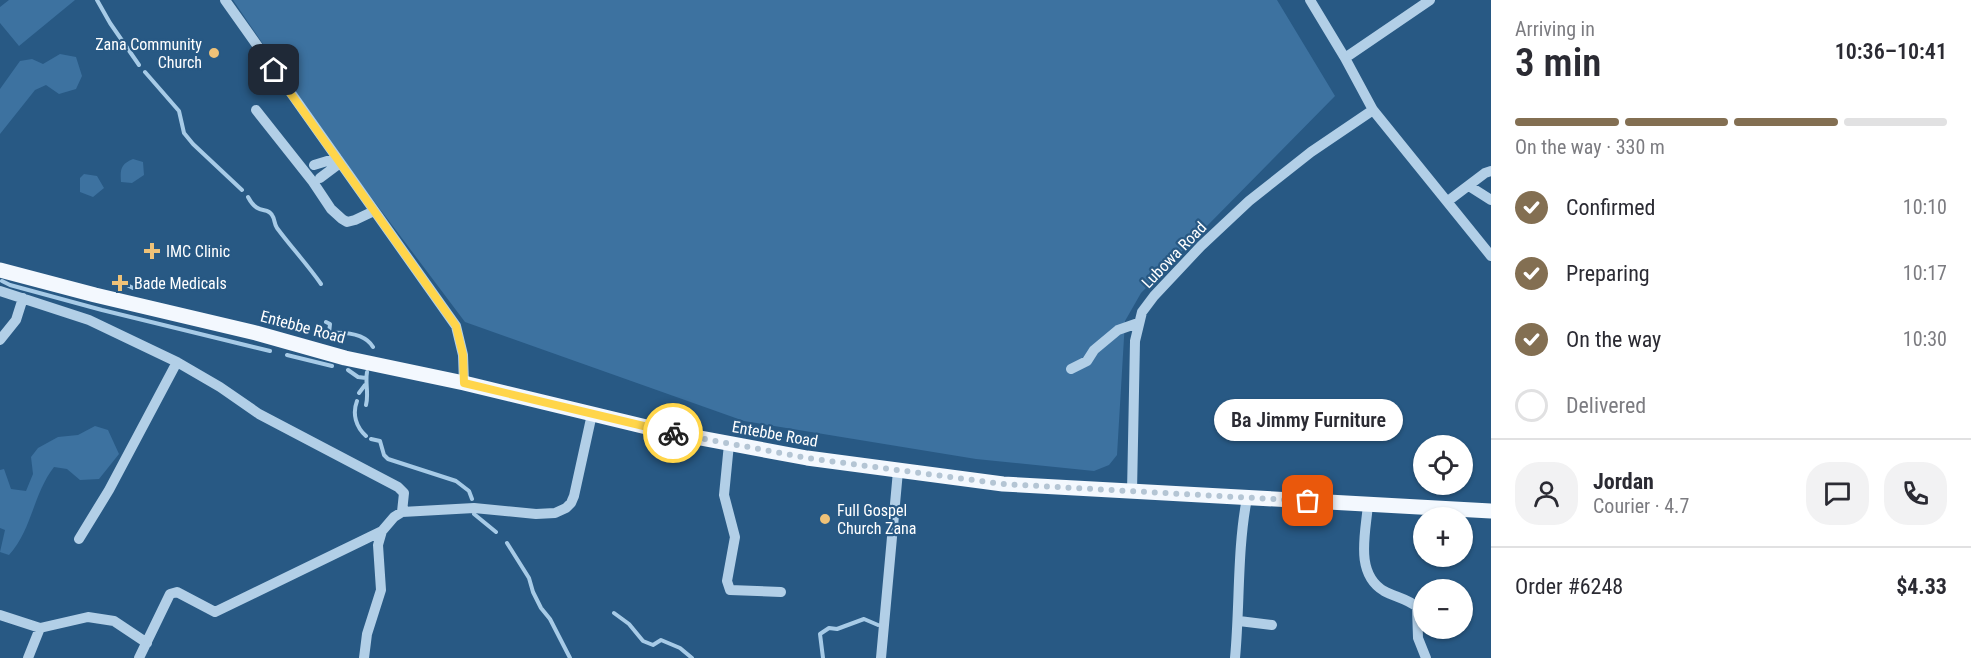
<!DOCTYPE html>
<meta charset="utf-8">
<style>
:root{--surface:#fff;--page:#f2f2f3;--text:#2b2b33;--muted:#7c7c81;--line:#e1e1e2;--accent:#836f52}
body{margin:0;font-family:"Roboto Condensed",sans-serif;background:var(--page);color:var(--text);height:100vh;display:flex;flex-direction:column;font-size:22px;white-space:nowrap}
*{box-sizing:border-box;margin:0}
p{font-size:20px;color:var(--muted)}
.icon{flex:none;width:33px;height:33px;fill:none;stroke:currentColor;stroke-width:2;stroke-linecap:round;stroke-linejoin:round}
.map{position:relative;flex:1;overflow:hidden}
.sheet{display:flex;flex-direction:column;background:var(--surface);width:480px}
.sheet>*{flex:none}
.buttons{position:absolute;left:1413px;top:435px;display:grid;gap:12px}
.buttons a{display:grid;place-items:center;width:60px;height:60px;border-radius:50%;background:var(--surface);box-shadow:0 2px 4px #0004;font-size:30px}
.pin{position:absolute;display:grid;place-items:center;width:51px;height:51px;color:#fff;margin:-26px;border-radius:12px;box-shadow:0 3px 9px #0006}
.courier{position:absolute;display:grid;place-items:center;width:60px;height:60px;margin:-30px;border:4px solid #ffd54a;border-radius:50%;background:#fff;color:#222;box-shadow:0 2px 8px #0007}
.bubble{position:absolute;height:42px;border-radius:21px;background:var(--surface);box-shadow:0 2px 4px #0004;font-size:20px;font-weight:600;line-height:42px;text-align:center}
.headline em{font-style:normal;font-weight:600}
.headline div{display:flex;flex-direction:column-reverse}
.headline{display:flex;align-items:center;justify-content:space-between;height:102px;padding:0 24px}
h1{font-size:39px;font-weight:600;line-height:45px}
.bar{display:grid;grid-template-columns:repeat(4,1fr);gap:9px 6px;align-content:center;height:72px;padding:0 24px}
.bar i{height:8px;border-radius:4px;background:var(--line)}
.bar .selected{background:var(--accent)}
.bar p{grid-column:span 4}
.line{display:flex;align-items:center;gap:15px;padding:0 24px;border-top:2px solid var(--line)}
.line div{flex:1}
.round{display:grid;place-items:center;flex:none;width:63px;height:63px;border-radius:24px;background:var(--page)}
ol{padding:0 24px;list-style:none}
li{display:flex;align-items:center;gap:18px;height:66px}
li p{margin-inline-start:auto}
li .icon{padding:6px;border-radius:50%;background:var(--accent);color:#fff;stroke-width:4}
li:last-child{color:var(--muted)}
li i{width:33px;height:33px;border:3px solid var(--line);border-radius:50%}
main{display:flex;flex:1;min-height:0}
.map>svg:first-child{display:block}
</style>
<main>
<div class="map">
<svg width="1491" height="658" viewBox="0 0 1491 658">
<rect width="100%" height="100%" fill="#285984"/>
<path fill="#3d72a0" d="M9,0H75L19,46L0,23V7Z
M233,0H1277L1335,96L1141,293L1125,321L1117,455L1109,465L1094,471L976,459L744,421L465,322L331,144Z
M60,54L76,57L82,76L76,89L59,94L46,85L35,90L0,134V89L20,61L32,59L43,64Z
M133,159L143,162L144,175L132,183L121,182C120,169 121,164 133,159Z
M84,174L97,176L104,188L93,197L80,192V178Z
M95,426L108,430L119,454L99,479L80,480L67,469L54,467C33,494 32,530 9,555L0,552L5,530L0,528V470L4,469L11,489L26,491L33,474L31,457L38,448L58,437L78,435Z"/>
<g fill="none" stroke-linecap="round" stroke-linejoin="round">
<path stroke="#a7cbe7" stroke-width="4" d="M97,0L110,23L139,65
M145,72L179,111L184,133L193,144L242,190
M248,197C258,216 267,206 272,215C275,219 274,224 277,228C291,247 307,264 321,284
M2,281L10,285L102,310L270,351
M127,285L133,288
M326,322L330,324L329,333C344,332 365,333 373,347
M287,355L332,366
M348,370L358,377L366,378
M359,393L365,385
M357,401C352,414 356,427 366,436
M366,405C369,394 365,384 367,372
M371,439L380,441L384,455L388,459L456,481L469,491L472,499
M474,514L496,532
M507,543L529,578L533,592L541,608L550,619L570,658
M614,613L629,624L643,641L653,645L661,640L680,648L692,658
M823,658L820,634L829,628L837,629L864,619L878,625"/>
<path stroke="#b2cfe7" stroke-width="10" d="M225,0L456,326L463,355L464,383
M1310,0L1345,58L1373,110L1491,256
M1345,58L1430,0
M256,110L313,182L331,209L342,219L347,222L355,220L374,211
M314,165L337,158
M320,178L340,163
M1469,186L1491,200
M1448,201L1485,173L1491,171
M0,291L89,320L177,362L220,387L259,414L398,487L404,493L402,512
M0,340L16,320L23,298
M1071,369L1087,361L1094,350L1118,330L1138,323
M729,444L724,495L735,537L727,581L730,590L781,592
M1132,492L1135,341L1142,312L1154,296L1201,246L1249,201L1311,152L1373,110
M1368,504C1366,532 1354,573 1384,591C1395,597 1408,599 1417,607L1418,638L1426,658
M79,539L109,490L177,362
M0,615L40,628L88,617L114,621L147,643
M1239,621L1272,625
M28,658L40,628
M139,658L170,594L177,592L215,612L382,531
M364,658L367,634L381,590L378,545L382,531L394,517L402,512L474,508L536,514L555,513L566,508L571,503L574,496L592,414
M881,658L898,471
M1235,658C1240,605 1237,550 1247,498"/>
<path stroke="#f3f8fe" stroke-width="15" d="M0,270L95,295L256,333L345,358L464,383L663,431L807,458L1003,484L1491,511"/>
</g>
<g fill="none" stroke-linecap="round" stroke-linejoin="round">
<path stroke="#b4c5d4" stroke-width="6" stroke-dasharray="0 10.8" d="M673,433L807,458L1003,484L1308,501"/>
<path stroke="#ffd54a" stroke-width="8" d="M274,70L456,326L463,355L464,383L673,433"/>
</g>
<g fill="#efc278" stroke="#285984" stroke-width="2">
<circle cx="214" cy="53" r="6"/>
<path d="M149 242h6v6h6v6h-6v6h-6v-6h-6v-6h6z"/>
<path d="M117 274h6v6h6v6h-6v6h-6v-6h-6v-6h6z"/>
<circle cx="825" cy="519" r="6"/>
</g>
<g text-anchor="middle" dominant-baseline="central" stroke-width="4.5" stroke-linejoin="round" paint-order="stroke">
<g font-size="16" fill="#fff" stroke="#285984" text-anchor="start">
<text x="202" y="44" text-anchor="end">Zana Community<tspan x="202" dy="18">Church</tspan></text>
<text x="166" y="251">IMC Clinic</text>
<text x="134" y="283">Bade Medicals</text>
<text x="837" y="510">Full Gospel<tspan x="837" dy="18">Church Zana</tspan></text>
</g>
<g font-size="16" fill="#fff" stroke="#285984">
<text transform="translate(1174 255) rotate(-46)">Lubowa Road</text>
<text transform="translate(303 327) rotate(15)">Entebbe Road</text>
<text transform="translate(775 434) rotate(10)">Entebbe Road</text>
</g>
</g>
</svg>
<div class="buttons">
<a><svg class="icon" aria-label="locate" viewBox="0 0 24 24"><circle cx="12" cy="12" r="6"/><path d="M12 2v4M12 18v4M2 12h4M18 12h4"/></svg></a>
<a>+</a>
<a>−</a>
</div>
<div class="pin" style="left:1308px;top:501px;background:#ea580c"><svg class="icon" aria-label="bag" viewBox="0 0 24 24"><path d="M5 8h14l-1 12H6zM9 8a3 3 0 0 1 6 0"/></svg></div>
<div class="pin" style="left:274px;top:70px;background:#1f2937"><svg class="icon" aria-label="home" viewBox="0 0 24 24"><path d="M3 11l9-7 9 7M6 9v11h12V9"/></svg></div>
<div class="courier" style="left:673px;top:433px"><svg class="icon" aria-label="bike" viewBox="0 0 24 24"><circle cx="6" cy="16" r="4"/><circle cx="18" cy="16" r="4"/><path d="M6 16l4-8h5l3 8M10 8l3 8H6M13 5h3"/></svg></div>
<div class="bubble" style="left:1214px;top:399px;width:189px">Ba Jimmy Furniture</div>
</div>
<section class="sheet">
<div class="headline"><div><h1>3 min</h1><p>Arriving in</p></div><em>10:36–10:41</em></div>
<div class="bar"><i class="selected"></i><i class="selected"></i><i class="selected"></i><i></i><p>On the way · 330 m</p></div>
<ol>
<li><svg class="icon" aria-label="check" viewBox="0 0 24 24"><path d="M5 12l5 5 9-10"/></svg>Confirmed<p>10:10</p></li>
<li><svg class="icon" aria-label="check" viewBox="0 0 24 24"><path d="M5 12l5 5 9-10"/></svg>Preparing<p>10:17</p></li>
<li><svg class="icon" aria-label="check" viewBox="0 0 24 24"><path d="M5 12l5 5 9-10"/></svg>On the way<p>10:30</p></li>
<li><i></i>Delivered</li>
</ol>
<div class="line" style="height:108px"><a class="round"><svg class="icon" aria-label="person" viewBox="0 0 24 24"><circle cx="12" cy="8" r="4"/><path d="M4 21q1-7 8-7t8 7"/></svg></a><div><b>Jordan</b><p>Courier · 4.7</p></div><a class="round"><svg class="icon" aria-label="chat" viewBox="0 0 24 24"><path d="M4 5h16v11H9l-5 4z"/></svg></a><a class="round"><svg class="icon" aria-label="phone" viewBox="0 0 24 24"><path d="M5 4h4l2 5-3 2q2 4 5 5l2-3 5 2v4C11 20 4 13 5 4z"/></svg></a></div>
<div class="line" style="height:78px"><div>Order #6248</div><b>$4.33</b></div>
</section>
</main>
